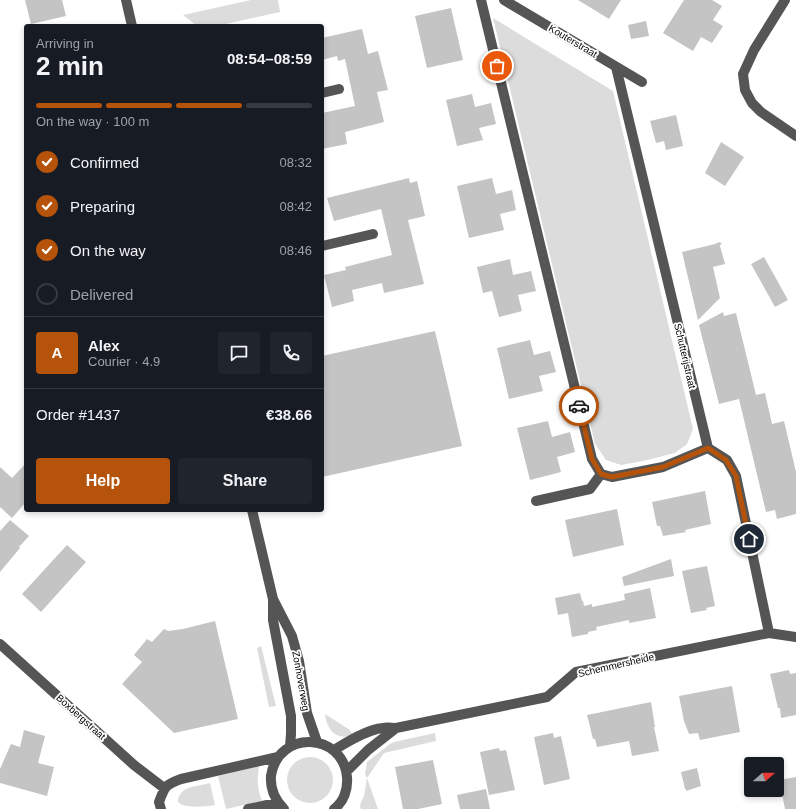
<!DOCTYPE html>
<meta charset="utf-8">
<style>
:root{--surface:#171b24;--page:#20242c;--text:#f1f3f6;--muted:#9ea1a6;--line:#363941;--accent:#b45309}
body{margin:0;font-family:Arial,sans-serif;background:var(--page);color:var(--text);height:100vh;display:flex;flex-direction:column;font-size:15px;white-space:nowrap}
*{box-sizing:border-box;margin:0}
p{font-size:13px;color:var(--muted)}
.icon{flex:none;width:22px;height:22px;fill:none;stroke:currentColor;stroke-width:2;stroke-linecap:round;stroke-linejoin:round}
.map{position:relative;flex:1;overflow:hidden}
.panel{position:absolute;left:24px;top:24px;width:300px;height:488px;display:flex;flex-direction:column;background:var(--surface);border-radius:4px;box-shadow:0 2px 6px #0003}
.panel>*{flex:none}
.needle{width:26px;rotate:70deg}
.controls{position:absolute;left:744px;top:757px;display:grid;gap:8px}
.controls a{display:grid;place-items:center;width:40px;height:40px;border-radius:4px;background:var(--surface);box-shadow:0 2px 6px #0003;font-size:20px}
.pin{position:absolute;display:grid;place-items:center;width:34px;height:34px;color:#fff;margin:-17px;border:2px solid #fff;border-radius:50%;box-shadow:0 1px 4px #0007}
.courier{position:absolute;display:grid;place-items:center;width:40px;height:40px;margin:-20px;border:3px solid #b45309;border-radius:50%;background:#fff;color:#222;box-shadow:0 1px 5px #0007}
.overview em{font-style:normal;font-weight:800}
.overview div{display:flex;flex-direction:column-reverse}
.overview{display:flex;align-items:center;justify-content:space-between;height:68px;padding:0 12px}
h1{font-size:26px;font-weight:800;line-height:30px}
.bar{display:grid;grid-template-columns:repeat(4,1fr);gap:6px 4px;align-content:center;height:48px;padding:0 12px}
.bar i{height:5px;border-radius:3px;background:var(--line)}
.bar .selected{background:var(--accent)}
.bar p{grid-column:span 4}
.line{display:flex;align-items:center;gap:10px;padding:0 12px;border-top:1px solid var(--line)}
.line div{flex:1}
.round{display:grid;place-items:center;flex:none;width:42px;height:42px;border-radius:4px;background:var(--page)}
ol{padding:0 12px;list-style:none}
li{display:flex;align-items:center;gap:12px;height:44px}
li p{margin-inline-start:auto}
li .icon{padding:4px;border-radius:50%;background:var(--accent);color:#fff;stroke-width:4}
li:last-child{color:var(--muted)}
li i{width:22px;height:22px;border:2px solid var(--line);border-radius:50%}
.primary-button{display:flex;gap:8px;margin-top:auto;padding:8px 12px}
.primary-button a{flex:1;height:46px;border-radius:4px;background:var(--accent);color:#fff;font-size:16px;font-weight:800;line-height:46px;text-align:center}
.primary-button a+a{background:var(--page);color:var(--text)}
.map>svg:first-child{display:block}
</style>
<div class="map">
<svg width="796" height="809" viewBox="0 0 796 809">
<rect width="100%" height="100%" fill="#fff"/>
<path fill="#dcdcdc" d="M251,0H278L280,12L217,26H197L183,15Z
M493,18L613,91L693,429L687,444L675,453L643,461L621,465L606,460L595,444Z
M261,646L276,706L269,707L257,648Z
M325,714L350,730L353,735C336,741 327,730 325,714Z
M435,733L436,741L384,753L367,778L378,809H361L360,807L361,802L364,796L367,778L365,774L367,762L390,744L394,742Z
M287 780a23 23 0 1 1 46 0a23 23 0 1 1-46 0Z
M259,766C257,780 257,788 262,801L226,809L218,776Z
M210,783L215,805C207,807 175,809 178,799C179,795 182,791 186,789C193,786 203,785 210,783Z"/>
<path fill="#c4c4c4" d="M25,0H62L66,16L31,24Z
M578,0H621L609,19Z
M684,0H712L722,6L713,20L723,26L712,43L701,37L693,51L663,33Z
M451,8L463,60L427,68L415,16Z
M646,21L649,36L631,39L628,25Z
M362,29L368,54L378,51L388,90L377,92L384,122L345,132L347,144L322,149V113L355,106L345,59L338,61L337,56L322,60V38Z
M472,94L475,107L491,103L496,124L479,128L483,140L457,146L446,100Z
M676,115L683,146L666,150L664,141L656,143L650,121Z
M721,142L744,157L725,186L705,173Z
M409,178L410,183L417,181L425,216L408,220L424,284L384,293L382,283L352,290L354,301L332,307L324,275L346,270L345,267L392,255L381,209L334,221L327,198Z
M492,178L496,194L512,190L516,210L500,214L504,230L469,238L457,186Z
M719,242L720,243L722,242L720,246L725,264L713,267L720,298L698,320L682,252L715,244Z
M764,257L788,300L775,307L751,264Z
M510,259L513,275L531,271L536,291L518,295L522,311L499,317L492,291L483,293L477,267Z
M723,312L724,316L736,313L756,395L765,393L772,424L784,421L796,472V514L777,519L775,510L766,512L739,399L719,404L699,325Z
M435,331L462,446L322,477V356Z
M530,340L534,355L550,351L556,372L539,376L543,391L509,399L497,348Z
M548,421L552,437L570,432L575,452L557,457L561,472L530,480L517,428Z
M26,463V502L12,518L0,507V467L12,478Z
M705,491L711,524L685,530L686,532L663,536L660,526H657L652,502Z
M617,509L624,545L573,557L565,520Z
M10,520L29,536L19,547L20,548L0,572V531Z
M67,545L86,562L41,612L22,594Z
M671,559L674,576L624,586L622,577Z
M707,566L715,606L706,608L707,610L691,613L682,571Z
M650,588L656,618L629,623V620L596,627L597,630L588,632V634L572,637L568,613L558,615L555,598L580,593L582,601H583L584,606L592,604V607L625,600L624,594Z
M215,621L238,719L174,733L122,684L142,662L134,655L147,639L152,642L164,629L168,631L183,629Z
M789,670L790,674L796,673V715L781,718L780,708H778L770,674Z
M732,686L740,732L700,740L698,733L689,734L684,721L679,696Z
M651,702L655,727H654L659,751L632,756L629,741L597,747L595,739H593L587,715Z
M24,730L45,736L38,763L54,767L47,796L0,783V769L11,744L20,747Z
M553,733L554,738L561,736L570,779L544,785L534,737Z
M499,748L500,751L506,750L515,790L489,795L480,752Z
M433,760L442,804L418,809H403L395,767Z
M697,768L701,786L686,791V789H685L681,772Z
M796,777V809H785L779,780Z
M486,789L490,809H460L457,795Z"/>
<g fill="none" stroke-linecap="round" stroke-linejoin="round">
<path stroke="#555" stroke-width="10" d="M126,0L132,26
M481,0L592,459L601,474L612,477L663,467L708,448
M504,0L642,82
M785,0L754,50L743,74L745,90L752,103L761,112L796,136
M616,67L708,448L727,460L736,476L769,633
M322,93L339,89
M322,246L373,234
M536,501L590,489L601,474
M252,510L273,599L292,636L299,661L307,713L317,742
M273,601V620L291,716V734L290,746
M0,644L134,765L164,788
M334,750C347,742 368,729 383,728C387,727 392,728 396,728L547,697L576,672L769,633L796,637
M347,771L368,750L396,728
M161,809L159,802C165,786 165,785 181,779L278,757
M248,809L267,805H280
M284,809C275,800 270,789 271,776C278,729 343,732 347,777C348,789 344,802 334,809"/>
</g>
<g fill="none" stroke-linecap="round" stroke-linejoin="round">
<path stroke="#595959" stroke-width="4" stroke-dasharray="0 7.2" d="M497,66L579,406"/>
<path stroke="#b45309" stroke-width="5" d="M579,406L592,459L601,474L612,477L663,467L708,448L726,460L736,476L749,539"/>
</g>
<g text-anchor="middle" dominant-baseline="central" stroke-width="3.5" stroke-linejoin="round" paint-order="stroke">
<g font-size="10" fill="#000" stroke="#fff">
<text transform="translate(573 41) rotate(31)">Kouterstraat</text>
<text transform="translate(685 356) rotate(77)">Schutterijstraat</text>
<text transform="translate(616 665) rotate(-13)">Schemmersheide</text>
<text transform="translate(301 681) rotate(80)">Zonhoverweg</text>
<text transform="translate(81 717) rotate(42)">Boxbergstraat</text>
</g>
</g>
</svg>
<div class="controls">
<a><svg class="needle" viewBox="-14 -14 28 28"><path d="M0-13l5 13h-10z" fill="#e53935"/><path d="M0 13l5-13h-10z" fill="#9ea1a6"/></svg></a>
</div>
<div class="pin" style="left:497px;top:66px;background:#ea580c"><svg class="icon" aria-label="bag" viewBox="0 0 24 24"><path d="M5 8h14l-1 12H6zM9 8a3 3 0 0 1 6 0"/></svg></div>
<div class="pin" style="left:749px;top:539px;background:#1f2937"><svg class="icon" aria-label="home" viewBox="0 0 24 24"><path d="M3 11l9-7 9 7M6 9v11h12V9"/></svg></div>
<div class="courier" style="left:579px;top:406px"><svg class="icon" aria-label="car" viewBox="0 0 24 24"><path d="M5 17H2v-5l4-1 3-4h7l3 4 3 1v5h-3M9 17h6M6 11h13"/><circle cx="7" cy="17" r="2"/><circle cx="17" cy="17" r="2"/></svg></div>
<section class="panel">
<div class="overview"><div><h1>2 min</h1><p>Arriving in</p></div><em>08:54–08:59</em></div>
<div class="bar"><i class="selected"></i><i class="selected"></i><i class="selected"></i><i></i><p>On the way · 100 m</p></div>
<ol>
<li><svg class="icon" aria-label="check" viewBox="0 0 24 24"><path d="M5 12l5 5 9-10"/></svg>Confirmed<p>08:32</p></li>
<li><svg class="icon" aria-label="check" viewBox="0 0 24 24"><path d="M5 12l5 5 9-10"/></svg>Preparing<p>08:42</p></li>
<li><svg class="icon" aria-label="check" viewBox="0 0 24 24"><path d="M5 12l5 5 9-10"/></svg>On the way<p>08:46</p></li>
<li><i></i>Delivered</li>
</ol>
<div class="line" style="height:72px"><b class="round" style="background:var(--accent);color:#fff">A</b><div><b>Alex</b><p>Courier · 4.9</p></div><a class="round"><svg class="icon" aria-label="chat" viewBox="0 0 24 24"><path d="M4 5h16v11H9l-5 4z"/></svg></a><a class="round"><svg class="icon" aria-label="phone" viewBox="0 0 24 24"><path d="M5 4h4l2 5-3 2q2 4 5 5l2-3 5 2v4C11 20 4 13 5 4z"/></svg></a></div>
<div class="line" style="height:52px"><div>Order #1437</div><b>€38.66</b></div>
<div class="primary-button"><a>Help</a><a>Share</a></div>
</section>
</div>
